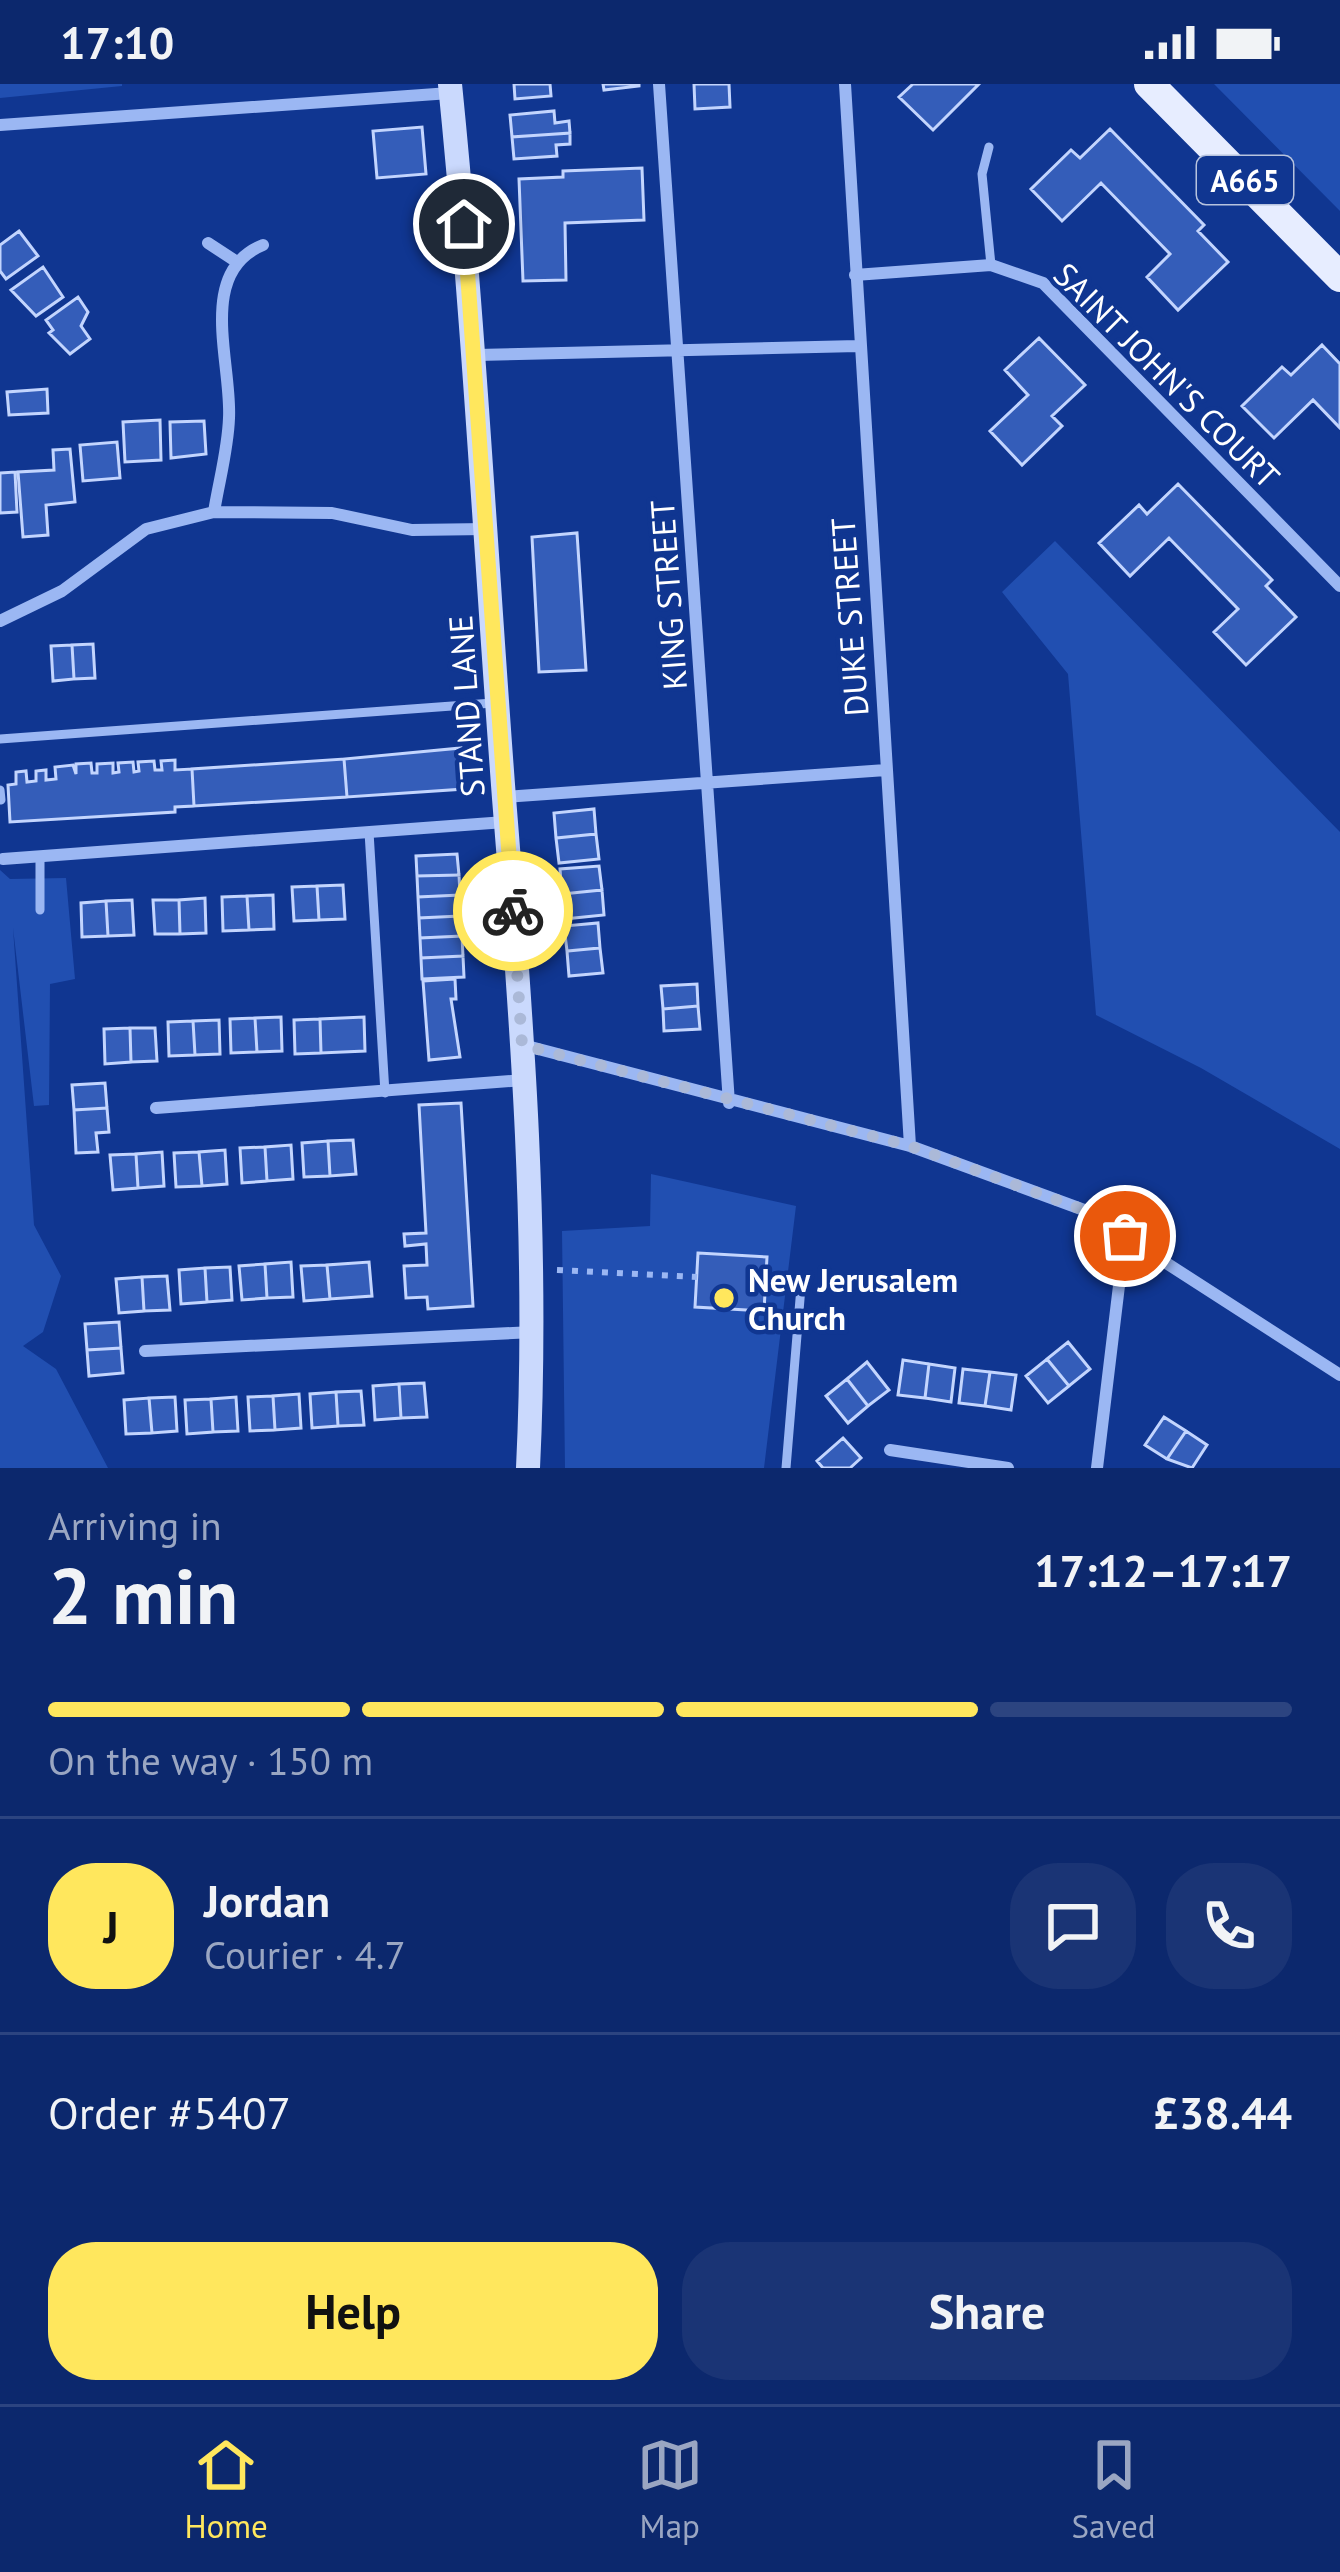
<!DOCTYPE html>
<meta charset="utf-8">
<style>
:root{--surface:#0c286d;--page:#1a3475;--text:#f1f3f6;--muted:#9aa6c2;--line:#2c4480;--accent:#ffe75d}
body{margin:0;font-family:"PT Sans",sans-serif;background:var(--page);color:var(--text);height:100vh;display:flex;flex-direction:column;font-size:45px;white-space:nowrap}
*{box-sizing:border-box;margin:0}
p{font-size:39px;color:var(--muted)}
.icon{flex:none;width:66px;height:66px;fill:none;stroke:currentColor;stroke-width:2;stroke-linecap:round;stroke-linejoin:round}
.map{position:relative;height:1384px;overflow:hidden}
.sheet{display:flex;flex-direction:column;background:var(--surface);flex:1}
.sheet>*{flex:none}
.pin{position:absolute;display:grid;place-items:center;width:102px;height:102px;color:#fff;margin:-51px;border:6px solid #fff;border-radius:50%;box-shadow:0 3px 12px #0007}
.courier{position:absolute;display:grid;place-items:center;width:120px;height:120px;margin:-60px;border:9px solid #ffe75d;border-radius:50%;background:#fff;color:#222;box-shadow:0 3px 15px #0007}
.headline em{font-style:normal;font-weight:700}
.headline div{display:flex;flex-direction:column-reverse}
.headline{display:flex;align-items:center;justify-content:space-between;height:204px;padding:0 48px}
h1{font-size:78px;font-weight:700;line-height:90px}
.bar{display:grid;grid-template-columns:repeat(4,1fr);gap:18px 12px;align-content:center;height:144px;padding:0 48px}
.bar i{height:15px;border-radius:9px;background:var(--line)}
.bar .active{background:var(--accent)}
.bar p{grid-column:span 4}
.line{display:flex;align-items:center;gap:30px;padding:0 48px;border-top:3px solid var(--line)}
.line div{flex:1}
.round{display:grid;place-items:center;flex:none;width:126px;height:126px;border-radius:48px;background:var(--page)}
.cta{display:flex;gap:24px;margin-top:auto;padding:24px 48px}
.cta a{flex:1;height:138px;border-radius:48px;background:var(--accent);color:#111;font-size:48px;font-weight:700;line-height:138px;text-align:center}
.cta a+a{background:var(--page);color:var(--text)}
.status{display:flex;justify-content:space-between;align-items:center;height:84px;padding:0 60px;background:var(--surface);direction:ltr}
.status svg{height:33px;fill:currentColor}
.menu{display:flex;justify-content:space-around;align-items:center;height:168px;border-top:3px solid var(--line);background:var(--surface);font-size:33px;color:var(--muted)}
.menu a{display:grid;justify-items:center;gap:6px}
.menu .active{color:var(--accent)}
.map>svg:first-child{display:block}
</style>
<div class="status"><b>17:10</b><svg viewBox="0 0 49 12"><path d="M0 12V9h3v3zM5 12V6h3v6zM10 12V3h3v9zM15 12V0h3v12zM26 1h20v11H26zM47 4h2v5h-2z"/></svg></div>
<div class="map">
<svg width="1340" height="1384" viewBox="0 0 1340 1384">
<rect width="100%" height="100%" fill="#103691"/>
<path fill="#214fb1" d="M0,0H122V2L0,14Z
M1214,0H1340V127Z
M1055,457L1340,748V1065L1201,984L1096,931L1068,590L1002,508Z
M0,786L10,795L66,794L75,895L50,900L49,1021L34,1022L13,844L34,1141L61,1192L43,1248L23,1262L56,1285L108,1384H0Z
M651,1090L796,1122L764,1384H565L562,1147L650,1142Z"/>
<path fill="#345db9" stroke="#c3d5fe" stroke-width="3" d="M514,0H550L551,12L515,15Z
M603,0H639V2L604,6Z
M694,0H729L730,23L695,25Z
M913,0H979L933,46L899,13Z
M554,27L555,39L569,37L570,49L512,53L510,31Z
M422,43L426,90L377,94L373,47Z
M1110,45L1204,141L1198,147L1228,178L1178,226L1147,193L1170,170L1101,99L1062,137L1031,105L1071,66L1080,74Z
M570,49V60L556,61L557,72L514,75L512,53Z
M642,84L644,136L565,139L566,196L523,197L519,95L563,93V87Z
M19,147L38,172L6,195L0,187V161Z
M43,183L63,213L36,232L11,206Z
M78,213L88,228L81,242L90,255L70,270L49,249L53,246L46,236Z
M1039,254L1085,301L1052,332L1062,342L1022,381L990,347L1028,311L1005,286Z
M1322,261L1340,280V344L1313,316L1274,354L1242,322L1282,283L1291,291Z
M47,305L48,329L9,331L7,308Z
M160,336L161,376L125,378L123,338Z
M204,337L206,370L171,374L170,338Z
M117,358L120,394L83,397L80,361Z
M70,365L75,418L46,421L48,451L23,453L18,388L54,386L53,366Z
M15,388L17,428L0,429V389Z
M1178,400L1272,496L1266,502L1296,533L1246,581L1214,548L1238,525L1169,454L1130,492L1099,459L1139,421L1147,430Z
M577,449L586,586L539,588L532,453Z
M93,560L95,594L74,595L72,561Z
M72,561L74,595L53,597L51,562Z
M461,664L464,705L347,713L344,675Z
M344,675L347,713L194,722L192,685Z
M175,676V686L192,685L194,722L175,723V728L10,738L8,701L16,700V688L26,687L27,698L36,697V687L46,686V696L56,695L55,683L73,681L76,690V680L91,679L92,689H97V680L113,679V689L119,688L118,679L133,678L134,688L139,687L138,678L154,677L155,686H162L161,677Z
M594,725L596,750L556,754L554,729Z
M596,750L599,775L559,779L556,754Z
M457,770L459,791L417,792L416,772Z
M599,782L602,806L562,810L560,785Z
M459,791L460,811L418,813L417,792Z
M343,801L345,835L319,836L317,802Z
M317,802L319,836L294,837L292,803Z
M602,806L604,831L564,835L562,810Z
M273,811L274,845L249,846L247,812Z
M460,811V832L419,834L418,813Z
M247,812L249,846L223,847L222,813Z
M205,814L206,849L180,850L179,816Z
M132,816L134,851L108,852L106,817Z
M153,816H179L180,850H155Z
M106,817L108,852L82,853L81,819Z
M460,832L462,852L420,854L419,834Z
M598,839L600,864L567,867L564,842Z
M462,852L463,872L421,874L420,854Z
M600,864L603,889L569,892L567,867Z
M463,872L464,893L422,895L421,874Z
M455,895L456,915H451L460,973L429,976L423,897Z
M697,900L698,922L663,925L661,902Z
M698,922L700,945L664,947L663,925Z
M281,933L282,967L257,968L255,934Z
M364,933L365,967L321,969L320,935Z
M255,934L257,968L231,969L230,935Z
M320,935L321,969L295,970L294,936Z
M219,936L220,970L195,971L193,937Z
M193,937L195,971L169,972L168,938Z
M130,944H155L157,977L131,978Z
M130,944L131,978L105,980L104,945Z
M105,999L107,1024L74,1026L72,1001Z
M461,1019L473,1222L428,1225L427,1213L406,1214L404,1182L427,1181L426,1160L405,1162L404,1150L426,1149L419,1021Z
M107,1024L109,1048L96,1049L98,1068L76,1069L74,1026Z
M353,1056L356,1090L330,1092L328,1057Z
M328,1057L330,1092L304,1093L302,1059Z
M291,1061L293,1095L267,1097L265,1063Z
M265,1063L267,1097L242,1099L240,1064Z
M225,1066L227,1100L202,1102L199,1068Z
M162,1068L164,1102L138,1104L136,1070Z
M199,1068L202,1102L176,1103L174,1069Z
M136,1070L138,1104L113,1106L110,1071Z
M698,1169L767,1173L764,1227L695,1223Z
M291,1178L293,1213L267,1214L265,1180Z
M369,1178L372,1212L330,1215L327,1181Z
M265,1180L267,1214L242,1216L239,1182Z
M327,1181L330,1215L304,1217L301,1182Z
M230,1183L232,1216L207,1218L205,1184Z
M205,1184L207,1218L181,1220L179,1186Z
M167,1192L170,1226L144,1227L142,1193Z
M142,1193L144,1227L119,1229L116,1195Z
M119,1238L121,1264L87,1266L85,1240Z
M1068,1258L1090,1285L1069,1302L1047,1275Z
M121,1264L123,1289L89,1292L87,1266Z
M1047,1275L1069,1302L1048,1319L1026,1292Z
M903,1276L929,1280L925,1314L898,1311Z
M867,1278L889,1306L868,1322L847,1295Z
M929,1280L955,1284L951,1318L925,1314Z
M963,1285L990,1288L985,1322L959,1319Z
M990,1288L1016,1291L1011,1326L985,1322Z
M847,1295L868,1322L848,1339L826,1312Z
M424,1299L427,1333L401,1334L399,1300Z
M399,1300L401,1334L375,1336L373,1302Z
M361,1307L364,1341L338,1342L336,1308Z
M336,1308L338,1342L312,1344L310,1310Z
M299,1310L301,1344L275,1346L273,1312Z
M273,1312L275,1346L250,1347L248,1313Z
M175,1313L177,1347L152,1349L149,1314Z
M236,1313L238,1347L213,1348L211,1315Z
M149,1314L152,1349L126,1350L124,1316Z
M211,1315L213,1348L187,1350L185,1316Z
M1164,1333L1186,1347L1167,1375L1145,1361Z
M1186,1347L1207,1361L1192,1384L1167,1375Z
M843,1354L861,1374L850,1384H823L817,1377Z"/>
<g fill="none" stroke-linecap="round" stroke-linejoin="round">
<path stroke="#9bb7f3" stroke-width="6" stroke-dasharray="6 9" stroke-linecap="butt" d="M557,1186L697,1193"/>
<path stroke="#9bb7f3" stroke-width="9" d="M989,63L982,90L991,181
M0,655L493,619
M0,706L1,716
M369,748L385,1009
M40,772V826
M786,1384L801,1203"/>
<path stroke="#9bb7f3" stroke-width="12" d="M659,0L729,1019
M845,0L910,1062
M0,41L450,9
M208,159L237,178
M855,191L991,181L1043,199L1340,502
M477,271L858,262
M214,428C219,397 228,365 229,334C232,279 196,188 263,161
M0,537L62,507L146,445L214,428L332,429L412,446L486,445
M504,713L886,686
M3,775L505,738
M523,961L910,1062L1084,1126L1340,1291
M156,1024L523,996
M145,1267L533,1248
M890,1366L1008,1384
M1097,1384L1125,1152"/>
<path stroke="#cad9fd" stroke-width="24" d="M450,0C474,238 486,476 504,714C522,937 539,1161 528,1384"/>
<path stroke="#e7edff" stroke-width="30" d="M1149,0L1340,193"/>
</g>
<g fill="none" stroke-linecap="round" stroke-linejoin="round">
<path stroke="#abb9d8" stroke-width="12" stroke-dasharray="0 21.6" d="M513,827L522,961L910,1062L1084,1126L1125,1152"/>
<path stroke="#ffe75d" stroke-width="15" d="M464,140L513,827"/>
</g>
<circle fill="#ffe75d" stroke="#103691" stroke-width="4.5" cx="724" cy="1214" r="12"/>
<g text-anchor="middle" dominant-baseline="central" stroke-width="9" stroke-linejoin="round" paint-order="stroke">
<rect fill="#103691" stroke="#b7c3de" stroke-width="3" x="1197" y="72" width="96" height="48" rx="9"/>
<g font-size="30" font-weight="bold" fill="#fff">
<text x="1245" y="96">A665</text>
</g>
<g font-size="33" fill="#fff" stroke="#103691">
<text transform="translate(1167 291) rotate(45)">SAINT JOHN'S COURT</text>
<text transform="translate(668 511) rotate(-94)">KING STREET</text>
<text transform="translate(849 533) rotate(-94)">DUKE STREET</text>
<text transform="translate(466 622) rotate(-94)">STAND LANE</text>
</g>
<g font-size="33" font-weight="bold" fill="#fff" stroke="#103691" text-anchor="start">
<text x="748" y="1195">New Jerusalem<tspan x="748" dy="38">Church</tspan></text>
</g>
</g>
</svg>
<div class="pin" style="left:1125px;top:1152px;background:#ea580c"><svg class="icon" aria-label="bag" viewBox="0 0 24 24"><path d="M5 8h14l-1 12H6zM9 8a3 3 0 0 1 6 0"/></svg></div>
<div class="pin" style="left:464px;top:140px;background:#1f2937"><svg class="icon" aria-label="home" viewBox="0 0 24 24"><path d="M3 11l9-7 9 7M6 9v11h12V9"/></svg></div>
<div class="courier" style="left:513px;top:827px"><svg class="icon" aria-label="bike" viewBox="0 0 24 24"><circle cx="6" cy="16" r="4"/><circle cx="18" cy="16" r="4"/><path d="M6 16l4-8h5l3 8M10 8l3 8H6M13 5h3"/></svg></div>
</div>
<section class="sheet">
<div class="headline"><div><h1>2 min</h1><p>Arriving in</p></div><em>17:12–17:17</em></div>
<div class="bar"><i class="active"></i><i class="active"></i><i class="active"></i><i></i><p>On the way · 150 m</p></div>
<div class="line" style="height:216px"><b class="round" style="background:var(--accent);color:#111">J</b><div><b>Jordan</b><p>Courier · 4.7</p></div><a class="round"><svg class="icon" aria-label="chat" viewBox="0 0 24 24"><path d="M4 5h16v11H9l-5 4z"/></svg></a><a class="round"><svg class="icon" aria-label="phone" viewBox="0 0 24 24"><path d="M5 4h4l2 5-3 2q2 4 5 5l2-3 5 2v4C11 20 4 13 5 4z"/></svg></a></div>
<div class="line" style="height:156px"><div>Order #5407</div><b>£38.44</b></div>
<div class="cta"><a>Help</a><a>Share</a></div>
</section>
<nav class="menu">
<a class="active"><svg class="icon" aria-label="home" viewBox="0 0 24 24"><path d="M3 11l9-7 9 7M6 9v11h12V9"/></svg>Home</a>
<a><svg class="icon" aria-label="map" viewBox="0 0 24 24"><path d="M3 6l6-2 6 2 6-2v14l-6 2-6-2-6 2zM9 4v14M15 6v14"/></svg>Map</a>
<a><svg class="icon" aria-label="saved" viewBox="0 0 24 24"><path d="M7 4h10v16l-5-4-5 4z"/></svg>Saved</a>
</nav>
